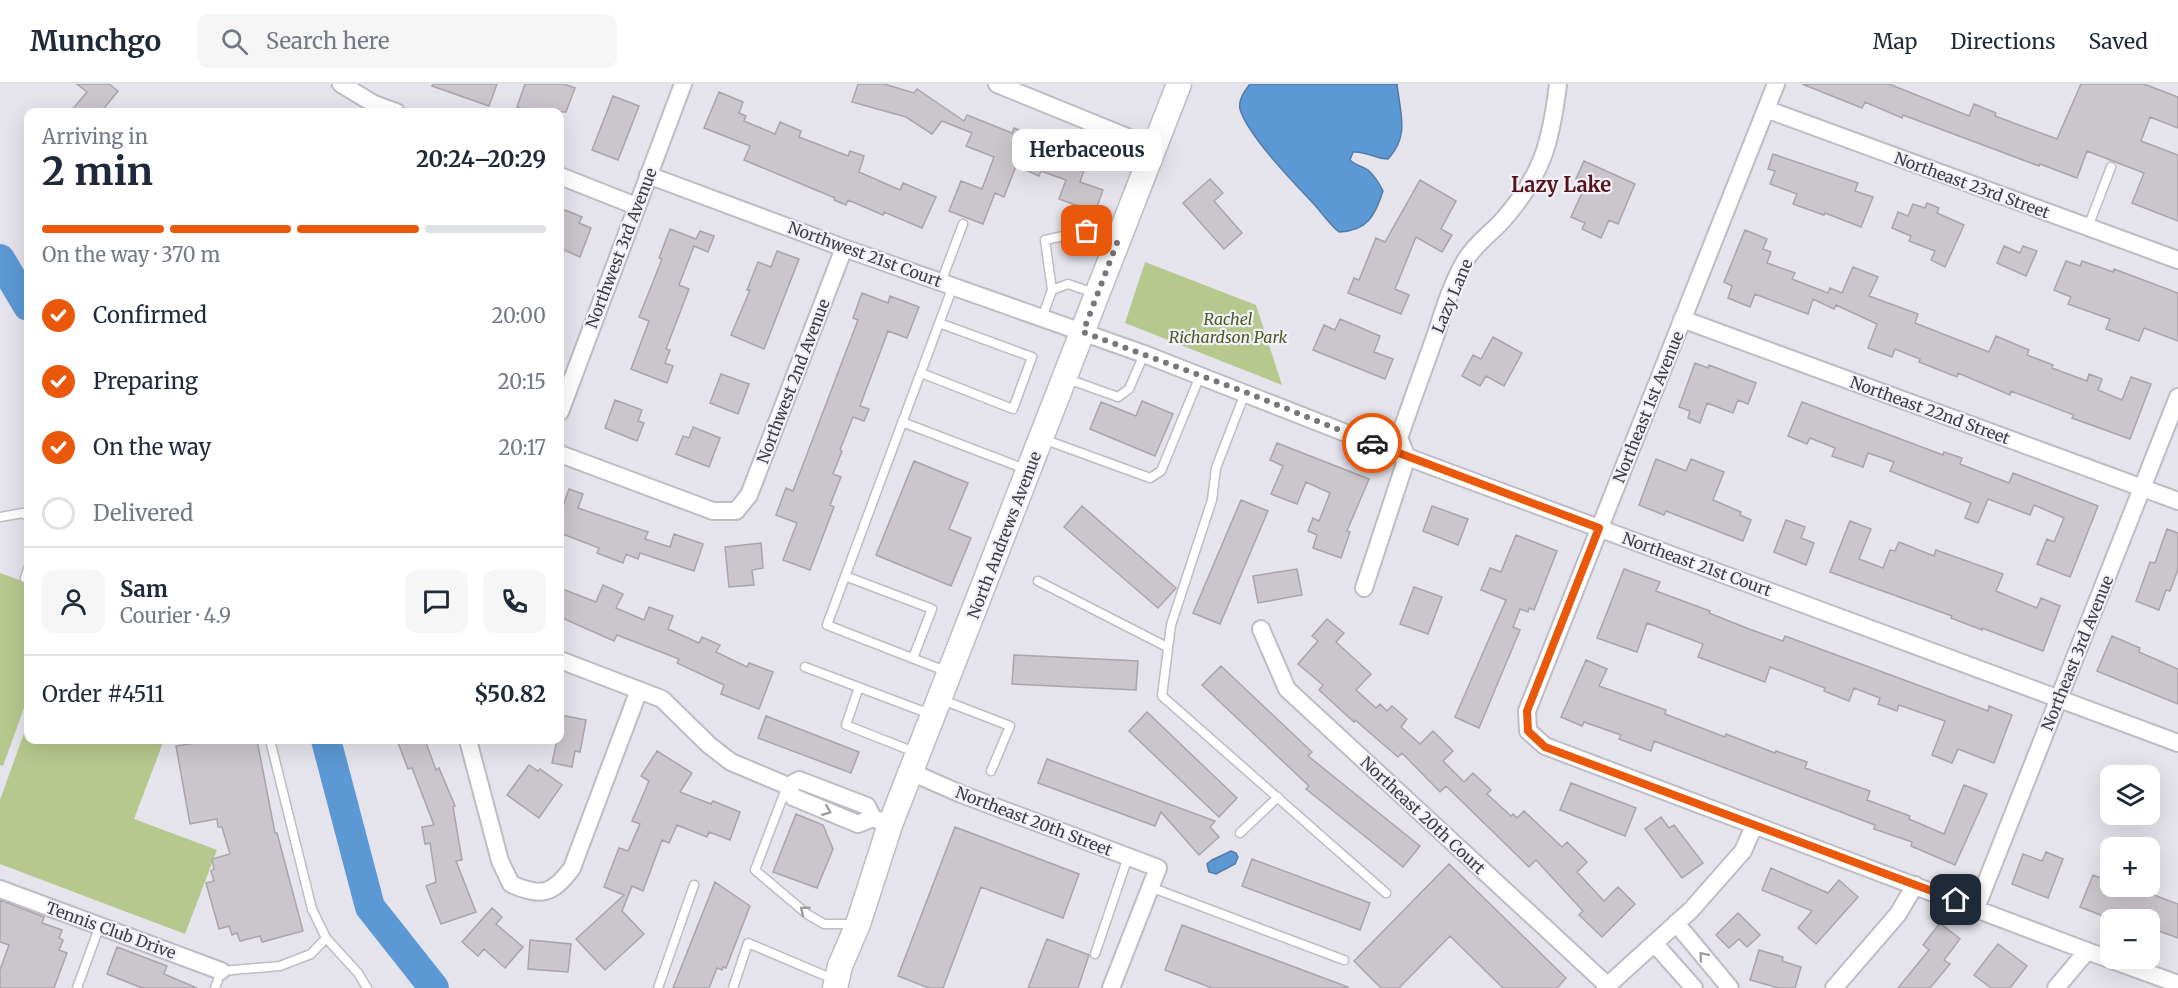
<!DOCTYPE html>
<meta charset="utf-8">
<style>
:root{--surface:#fff;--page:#f6f6f7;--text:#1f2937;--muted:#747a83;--line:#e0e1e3;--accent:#ea580c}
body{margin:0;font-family:Merriweather,serif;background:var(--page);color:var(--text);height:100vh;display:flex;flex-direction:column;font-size:22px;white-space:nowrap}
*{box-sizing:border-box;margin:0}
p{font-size:20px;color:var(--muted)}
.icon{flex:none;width:33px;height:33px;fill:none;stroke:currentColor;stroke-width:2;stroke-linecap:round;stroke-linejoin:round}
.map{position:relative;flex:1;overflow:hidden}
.drawer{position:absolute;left:24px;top:24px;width:540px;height:636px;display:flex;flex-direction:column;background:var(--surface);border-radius:12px;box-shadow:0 6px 24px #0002}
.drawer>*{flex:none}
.fabs{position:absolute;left:2100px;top:681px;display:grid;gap:12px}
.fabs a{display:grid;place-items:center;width:60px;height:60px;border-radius:12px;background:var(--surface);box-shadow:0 6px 24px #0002;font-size:30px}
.pin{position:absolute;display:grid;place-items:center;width:51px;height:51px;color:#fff;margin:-26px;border-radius:12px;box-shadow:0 3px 9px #0006}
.courier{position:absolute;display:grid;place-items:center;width:60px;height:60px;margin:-30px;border:4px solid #ea580c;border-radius:50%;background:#fff;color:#222;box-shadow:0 2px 8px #0007}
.bubble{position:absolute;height:42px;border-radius:12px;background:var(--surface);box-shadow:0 6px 24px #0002;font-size:20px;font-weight:700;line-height:42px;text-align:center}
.overview em{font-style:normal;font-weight:700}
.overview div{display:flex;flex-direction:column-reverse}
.overview{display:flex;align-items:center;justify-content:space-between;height:102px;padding:0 18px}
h1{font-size:39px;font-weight:700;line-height:45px}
.bar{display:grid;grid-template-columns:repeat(4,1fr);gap:9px 6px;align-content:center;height:72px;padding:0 18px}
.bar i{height:8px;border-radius:4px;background:var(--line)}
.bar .active{background:var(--accent)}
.bar p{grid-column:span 4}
.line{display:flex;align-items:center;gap:15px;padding:0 18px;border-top:2px solid var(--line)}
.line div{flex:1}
.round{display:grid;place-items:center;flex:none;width:63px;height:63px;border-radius:12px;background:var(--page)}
ol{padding:0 18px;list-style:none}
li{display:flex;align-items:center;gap:18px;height:66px}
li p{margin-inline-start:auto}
li .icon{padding:6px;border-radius:50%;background:var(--accent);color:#fff;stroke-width:4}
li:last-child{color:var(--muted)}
li i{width:33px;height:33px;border:3px solid var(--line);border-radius:50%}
header{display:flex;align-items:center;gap:36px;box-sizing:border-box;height:84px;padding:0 30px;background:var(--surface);border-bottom:2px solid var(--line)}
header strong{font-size:28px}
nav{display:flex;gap:33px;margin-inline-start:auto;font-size:21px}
.search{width:420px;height:54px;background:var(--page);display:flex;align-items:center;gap:15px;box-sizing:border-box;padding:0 21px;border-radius:12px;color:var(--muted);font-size:22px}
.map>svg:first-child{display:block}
</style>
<header>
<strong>Munchgo</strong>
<div class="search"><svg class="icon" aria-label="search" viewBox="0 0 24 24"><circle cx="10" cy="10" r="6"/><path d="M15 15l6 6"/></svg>Search here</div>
<nav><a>Map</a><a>Directions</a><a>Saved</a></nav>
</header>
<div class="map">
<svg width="2178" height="904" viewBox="0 0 2178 904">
<rect width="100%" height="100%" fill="#e5e3eb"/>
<path fill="#b7c88e" d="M1145,178L1256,221L1282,301L1125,239Z
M0,489L28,499V613L3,682L0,681Z
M28,638V656H164L134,735L217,766L185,850L0,780V716Z"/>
<path fill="#5c98d4" stroke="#537ca7" stroke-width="1.5" d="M1250,0H1397C1400,29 1410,52 1388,75C1376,75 1366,67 1353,68L1350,76C1355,81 1362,82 1368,86C1375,92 1379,99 1383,107C1375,132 1367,147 1339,148C1328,139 1321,127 1311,117C1292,97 1247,50 1240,25C1238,15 1245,7 1250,0Z
M1231,767L1236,769L1238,773L1235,780L1216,790L1209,788L1207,780L1212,776Z"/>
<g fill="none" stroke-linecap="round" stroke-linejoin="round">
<path stroke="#5c98d4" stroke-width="30" d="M0,175L28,222
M326,656L370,823L434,904"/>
</g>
<path fill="#cbc5cc" stroke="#aaa4ab" stroke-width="1.5" d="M77,0H109L118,7L101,28H70L87,8Z
M433,0H497L489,22L432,2Z
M525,0H564L575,4L566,28H532L517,23Z
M858,0H884L914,9L917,5L964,37L967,31L1012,49L1014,44L1088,74L1080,98L1103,106L1095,128L1059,115L1066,96L1041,87L1039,92L1016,82L1004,113L995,109L983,140L949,127L961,97L982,105L994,73L966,62L972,49L942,37L932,50L906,33L852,18Z
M1802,0H1889L1969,32L1974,20L1996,29L1995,32L2057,55L2081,0H2144L2178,13V44L2150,33L2141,57L2178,71V137L2132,119L2144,89L2087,67L2077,94L2040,80L2039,82L1903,31L1902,34L1865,18L1862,24Z
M719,8L743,18L739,29L746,32L744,37L775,50L780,38L801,47L799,53L848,72L850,67L864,72L859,88L900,106L903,99L936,113L922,144L884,128L883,131L848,116L846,121L834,116L835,114L744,76L750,62L704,44Z
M613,12L639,22L618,76L592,66Z
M1773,70L1858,99L1855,107L1873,113L1861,143L1825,129L1824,131L1793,120L1797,110L1770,100L1775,87L1768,85Z
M1584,77L1635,100L1618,140L1609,136L1601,154L1582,145L1585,139L1571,133L1586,100L1576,95Z
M1210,95L1223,109L1214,117L1242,149L1224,165L1183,119Z
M1420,96L1456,117L1441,145L1452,151L1442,168L1416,153L1395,205L1409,211L1401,230L1348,209L1354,194L1359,196L1376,154L1385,158Z
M1927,119L1939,124L1937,129L1964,141L1945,183L1931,176L1935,167L1909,157L1911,152L1892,144L1898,128L1908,132L1913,120L1925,124Z
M560,124L582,133L579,139L591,144L580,173L560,164Z
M670,145L696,155L700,147L714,152L708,168L694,162L679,201L689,205L666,265L670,266L665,279L673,282L667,299L631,285L649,237L639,233L662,175L659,174Z
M1745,146L1767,155L1763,165L1771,168L1767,179L1795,189L1792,195L1828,209L1830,204L1842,209L1853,183L1878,193L1869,212L1918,230L1915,239L1989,268L1996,252L2029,266L2027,271L2053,281L2052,284L2087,297L2089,290L2102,295L2098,306L2122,316L2131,293L2151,300L2130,355L2072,334L2074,331L2011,307L2010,311L1958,289L1957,293L1919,278L1920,275L1895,265L1892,273L1868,264L1877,240L1836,221L1834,225L1813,215L1808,230L1755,210L1750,223L1728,214L1732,202L1724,198Z
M2004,162L2020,169L2023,162L2037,167L2026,192L1997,179Z
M777,167L799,175L764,265L731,251L750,206H747L758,178L771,183Z
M2066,177L2080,182L2082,177L2113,188L2114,185L2178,209V257L2144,244L2139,257L2106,245L2110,235L2068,220L2071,213L2054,206Z
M862,209L888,219L890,212L919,223L907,254L888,247L860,322L869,325L864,337L853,333L840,366L842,367L833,390L841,393L830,421L834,423L810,486L783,476L797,439L776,431L786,404L793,407L858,236L853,234Z
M1340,235L1380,252L1374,268L1393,275L1385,295L1313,266L1324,241L1335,246Z
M1493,253L1522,269L1504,302L1486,292L1480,302L1462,292L1473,271L1481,275Z
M1695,279L1708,284L1709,281L1756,299L1748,320L1738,316L1733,329L1707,319L1700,339L1688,334L1690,327L1679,323Z
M721,290L749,300L738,330L710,319Z
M615,316L642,326L638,337L644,339L637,357L605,344Z
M1142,317L1173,330L1155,372L1090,345L1101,318L1136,332Z
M1802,318L1943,371L1944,368L1962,374L1960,380L2009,399L2013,389L2098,422L2070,493L2037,480L2047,455L2054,458L2064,434L2034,421L2030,431L1988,415L1978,439L1965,434L1971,419L1890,387L1894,378L1868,369L1863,383L1832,372L1835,364L1810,354L1807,360L1788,352Z
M693,343L720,354L709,383L676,370L683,352L689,354Z
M1277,359L1369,395L1347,447L1350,448L1341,474L1313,464L1317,451L1308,447L1313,434L1319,437L1330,409L1306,398L1297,420L1271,410L1283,382L1270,376Z
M1656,375L1686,387L1691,375L1724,388L1713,416L1741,428L1740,431L1751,436L1743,457L1666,427L1664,431L1639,421Z
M914,377L968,399L949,445L971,454L951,502L876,471Z
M569,405L583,410L578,424L648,448L645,455L670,463L674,450L703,460L694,487L640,469L638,475L626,470L623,479L597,469L599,464L560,449V430Z
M1241,416L1268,427L1220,540L1193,529Z
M1082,422L1176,504L1158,524L1064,443Z
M1432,422L1468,435L1458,461L1423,447Z
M1786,436L1805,443L1801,454L1814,459L1806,481L1774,468Z
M1850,437L1871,445L1859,475L1883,484L1890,466L1895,467L1899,458L1934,472L1936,466L2003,490L1996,507L2037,524L2041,514L2060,522L2043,567L1982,544V546L1951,534L1952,532L1830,488Z
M2167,445L2178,449V485L2170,507L2166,506L2159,526L2136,517L2150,478L2155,479Z
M1516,451L1557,467L1534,526L1529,524L1528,528L1520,525L1513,543L1520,546L1479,644L1455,633L1506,516L1481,506L1490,484L1501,488Z
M761,459L763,484L752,486L754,501L729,503L725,463Z
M1297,485L1302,511L1258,519L1253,492Z
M1624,485L1660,498L1656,507L1710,527L1709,529L1749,545L1783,557L1785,552L1988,627L1989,622L2012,631L1994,679L1958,665L1952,679L1932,671L1945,637L1899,621L1897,627L1878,620L1880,614L1854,604L1849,617L1824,607L1825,604L1770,583L1765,598L1698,573L1703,560L1647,539L1637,568L1597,554Z
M603,501L623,510L616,524L644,536L649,523L673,532L668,545L699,559L702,553L720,561L716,568L747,583L749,579L773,588L759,625L721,610L724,601L677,579L679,575L617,551L614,557L560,533V504L596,518Z
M1414,503L1442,513L1428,550L1400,540Z
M1327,535L1344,549L1336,558L1371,590L1356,606L1376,624L1380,620L1387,627L1392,622L1407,635L1401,643L1420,660L1433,647L1453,667L1443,677L1464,698L1473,689L1491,706L1487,710L1511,732L1513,730L1517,734L1524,727L1562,763L1567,758L1587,778L1577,788L1604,817L1618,803L1635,820L1602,853L1579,831L1583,827L1536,776L1529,783L1446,702L1440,708L1402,669L1398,673L1355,636L1354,638L1319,606L1323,601L1298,580L1318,557L1312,552Z
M2112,552L2140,564L2139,568L2178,585V620L2097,587Z
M1014,571L1138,577L1136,606L1012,600Z
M1586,576L1607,585L1599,602L1666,626L1665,630L1725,653L1726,650L1775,669L1776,667L1807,678L1805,684L1870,707L1867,716L1910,732L1909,735L1944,750L1964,701L1987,710L1955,781L1911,762L1912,758L1874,745L1875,741L1654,657L1651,667L1619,655L1621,651L1584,638L1582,642L1561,633Z
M1221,582L1312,668L1308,672L1420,762L1403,783L1306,705L1309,702L1202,601Z
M1147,628L1237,714L1219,733L1129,647Z
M561,631L586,636L580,668L575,667L572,683L552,679L557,656H560Z
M766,632L859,668L851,689L758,654Z
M200,656H257L275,749H277L303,847L262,858L260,852L240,857L237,849L232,851L229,842L219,845L206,799L214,797L211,787L214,785L212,775L230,770L222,743H218L217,735L190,740L176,662L200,658Z
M397,656H425L436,686L439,684L455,722L453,723L462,776L456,777L476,828L441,840L426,802L436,798L430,759L425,760L422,743L434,741L412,684L408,685Z
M657,667L692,689L680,708L711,720L713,717L740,728L730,756L709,748L707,753L677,741L669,759L662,756L643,807L632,802L622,827L644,850L605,886L576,855L624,811L604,803L619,764L628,767L640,740L632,737L649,697L641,692Z
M1047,675L1215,737L1210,743L1219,753L1199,771L1161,728L1155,742L1038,699Z
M529,681L538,687L540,685L562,701L539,734L507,711Z
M1571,699L1636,724L1625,752L1560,726Z
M796,730L823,741L833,765L817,804L773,788Z
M1661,733L1669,744L1674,741L1703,779L1682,794L1645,745Z
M955,743L1079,790L1063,834L981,803L943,904H929L898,892Z
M2046,768L2063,775L2048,814L2012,800L2023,770L2042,777Z
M1252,775L1370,819L1360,846L1242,802Z
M1449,780L1566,894L1557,904H1503L1450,852L1399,904H1381L1354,877Z
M1771,784L1828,809L1839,796L1858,813L1816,860L1798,844L1812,827L1762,806Z
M2093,791L2110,798V802H2142L2155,808L2154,811L2178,820V854L2153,845L2156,836H2113L2080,823Z
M715,798L750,822L726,884L723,883L722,886L717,884L709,904H673Z
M0,816L44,833L42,839L62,846L59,854L63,856L59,866L67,869L54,904H0V886L9,861L0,858Z
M492,824L502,833L496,840L523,863L505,884L484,865L478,872L462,858Z
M1738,829L1760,851L1747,863L1739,855L1729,864L1716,851Z
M1940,839L1960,855L1944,876L1950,880L1930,904H1898L1929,866L1923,861Z
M1182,841L1348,903V904H1212L1165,886Z
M1047,855L1089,871L1078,904H1028Z
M530,856L571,860L568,888L528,885Z
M1998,860L2027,882L2010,904H1991L1974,891Z
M117,863L167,882L164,890L197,904H142L107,890Z
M1759,866L1783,873L1782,877L1801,883L1795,904H1779L1750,896Z"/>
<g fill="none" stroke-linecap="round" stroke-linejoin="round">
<defs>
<path id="lane" d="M2088,143L2111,83
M941,198L963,140
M1052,206L1068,200L1094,209
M1042,234L1052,206L1045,156L1087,147L1114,157
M921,289L1013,325L1032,273L939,239
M1065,294L1118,313L1129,305L1144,270
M1245,309L1216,384L1212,416L1171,541L1162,612L1386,809
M902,338L1025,385
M1043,355L1150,394L1161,387L1200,292
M0,433L23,429L28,433
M845,492L932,525L913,574
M25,494L28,485
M1038,497L1167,563
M805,583L930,630
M948,588L827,541L953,202
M859,603L846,641L917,669
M940,615L1010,642L991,687
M270,656L312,825L326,854L358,889L367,904
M787,702L755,786L807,830L824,840H855
M1240,749L1278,713
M1150,803L1344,876
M1095,870L1128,773
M77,904L100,841
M215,904L221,887L280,882L311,870L326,854
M658,904L694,801
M733,904L748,859L833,895"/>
<path id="street" d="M341,0L374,20L396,28
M997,0L1154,64
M1776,0L1527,627L1528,647L1545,662L2087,867L2178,900
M1766,25L2178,176
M648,91L844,164L1144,270L1407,373L2178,659
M560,92L636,122
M1682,235L2178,417
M560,328L683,0
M560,370L713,427H736L749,411L844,164
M1364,504L1407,373L1399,354C1411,319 1424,284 1436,250C1444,225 1452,199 1465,177C1474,161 1489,151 1502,137C1542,92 1551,59 1558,0
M1261,545L1287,605L1607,901
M560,576L662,615L709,661L731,678L788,702L793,713L858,740L873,734L890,741
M468,656L500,777L511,800C541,813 552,811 572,784L639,606
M911,688L961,710L1158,784L1111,904
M788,702L799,696L867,722L873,734
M0,805L221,887
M1976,824L2178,313
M1676,839L1730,904
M1654,859L1694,904
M1605,904L1691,826L1743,767L1754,742
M1834,904L1898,830L1915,801
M2056,904L2087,867"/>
<path id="secondary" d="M835,904L840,882L858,840L890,741L1179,0"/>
</defs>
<use href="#lane" stroke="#bebcc4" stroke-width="11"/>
<use href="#street" stroke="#bebcc4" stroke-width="20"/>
<use href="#secondary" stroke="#bebcc4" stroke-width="27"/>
<use href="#lane" stroke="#fff" stroke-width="8"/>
<use href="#street" stroke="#fff" stroke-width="16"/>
<use href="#secondary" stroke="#fff" stroke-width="24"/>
</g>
<defs><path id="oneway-chevron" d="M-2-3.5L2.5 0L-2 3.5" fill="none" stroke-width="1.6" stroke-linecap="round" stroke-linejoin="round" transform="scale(1.5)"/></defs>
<g stroke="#9e9e9f">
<use href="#oneway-chevron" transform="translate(827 727) rotate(22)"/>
<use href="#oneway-chevron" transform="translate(804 826) rotate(-141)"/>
<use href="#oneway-chevron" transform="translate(1703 872) rotate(-130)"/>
</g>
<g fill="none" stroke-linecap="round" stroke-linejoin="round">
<path stroke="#78767b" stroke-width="6" stroke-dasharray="0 10.8" d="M1087,147L1117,159L1083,248L1245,308L1372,359"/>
<path stroke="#ea580c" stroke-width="8" d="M1372,359L1599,444L1527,627L1528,647L1545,663L1956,816"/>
</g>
<g text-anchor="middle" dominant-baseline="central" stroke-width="4.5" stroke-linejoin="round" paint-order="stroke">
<g font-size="16" fill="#3d3c3f" stroke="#f2f0f8">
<text transform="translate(1972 101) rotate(20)">Northeast 23rd Street</text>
<text transform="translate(621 164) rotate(-69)">Northwest 3rd Avenue</text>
<text transform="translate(865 170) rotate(20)">Northwest 21st Court</text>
<text transform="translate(1452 212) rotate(-67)">Lazy Lane</text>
<text transform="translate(793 297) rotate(-69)">Northwest 2nd Avenue</text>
<text transform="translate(1648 323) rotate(-68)">Northeast 1st Avenue</text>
<text transform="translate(1930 326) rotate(20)">Northeast 22nd Street</text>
<text transform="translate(1004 451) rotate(-69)">North Andrews Avenue</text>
<text transform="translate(1697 480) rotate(20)">Northeast 21st Court</text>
<text transform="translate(2077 569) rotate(-68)">Northeast 3rd Avenue</text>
<text transform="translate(1423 731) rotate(43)">Northeast 20th Court</text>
<text transform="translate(1034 737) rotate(21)">Northeast 20th Street</text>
<text transform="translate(111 846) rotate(20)">Tennis Club Drive</text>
</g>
<g font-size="16" font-style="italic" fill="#4d5b22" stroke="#f2f0f8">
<text x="1228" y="235">Rachel<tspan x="1228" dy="18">Richardson Park</tspan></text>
</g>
<g font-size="20" font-weight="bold" fill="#57121b" stroke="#f2f0f8">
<text x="1561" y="100">Lazy Lake</text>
</g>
</g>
</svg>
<div class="fabs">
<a><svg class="icon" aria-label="layers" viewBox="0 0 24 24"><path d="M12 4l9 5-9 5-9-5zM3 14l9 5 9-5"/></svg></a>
<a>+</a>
<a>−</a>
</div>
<div class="pin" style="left:1087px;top:147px;background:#ea580c"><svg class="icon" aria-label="bag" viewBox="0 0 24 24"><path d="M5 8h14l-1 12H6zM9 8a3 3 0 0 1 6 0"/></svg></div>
<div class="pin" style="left:1956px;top:816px;background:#1f2937"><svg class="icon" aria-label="home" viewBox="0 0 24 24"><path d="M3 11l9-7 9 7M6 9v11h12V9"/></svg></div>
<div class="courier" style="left:1372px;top:359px"><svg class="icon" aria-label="car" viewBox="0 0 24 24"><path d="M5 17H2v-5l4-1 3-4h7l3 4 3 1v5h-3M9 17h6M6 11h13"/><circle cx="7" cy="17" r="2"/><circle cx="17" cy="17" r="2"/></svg></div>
<div class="bubble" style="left:1012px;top:45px;width:150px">Herbaceous</div>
<section class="drawer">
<div class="overview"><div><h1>2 min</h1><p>Arriving in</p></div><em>20:24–20:29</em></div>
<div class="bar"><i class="active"></i><i class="active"></i><i class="active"></i><i></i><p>On the way · 370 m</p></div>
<ol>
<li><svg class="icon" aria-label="check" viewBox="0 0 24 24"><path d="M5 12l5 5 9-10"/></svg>Confirmed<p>20:00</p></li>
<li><svg class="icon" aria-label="check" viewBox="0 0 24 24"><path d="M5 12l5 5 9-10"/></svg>Preparing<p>20:15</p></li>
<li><svg class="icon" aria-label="check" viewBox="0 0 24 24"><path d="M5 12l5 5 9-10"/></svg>On the way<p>20:17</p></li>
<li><i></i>Delivered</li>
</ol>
<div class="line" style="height:108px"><a class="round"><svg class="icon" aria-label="person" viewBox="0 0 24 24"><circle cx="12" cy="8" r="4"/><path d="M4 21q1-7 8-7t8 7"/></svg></a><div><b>Sam</b><p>Courier · 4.9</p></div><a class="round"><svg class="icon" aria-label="chat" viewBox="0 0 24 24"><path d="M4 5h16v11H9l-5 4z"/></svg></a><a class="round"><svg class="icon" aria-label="phone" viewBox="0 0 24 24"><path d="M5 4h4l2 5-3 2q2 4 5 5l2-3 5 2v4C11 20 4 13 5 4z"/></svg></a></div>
<div class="line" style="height:78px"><div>Order #4511</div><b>$50.82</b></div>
</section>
</div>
